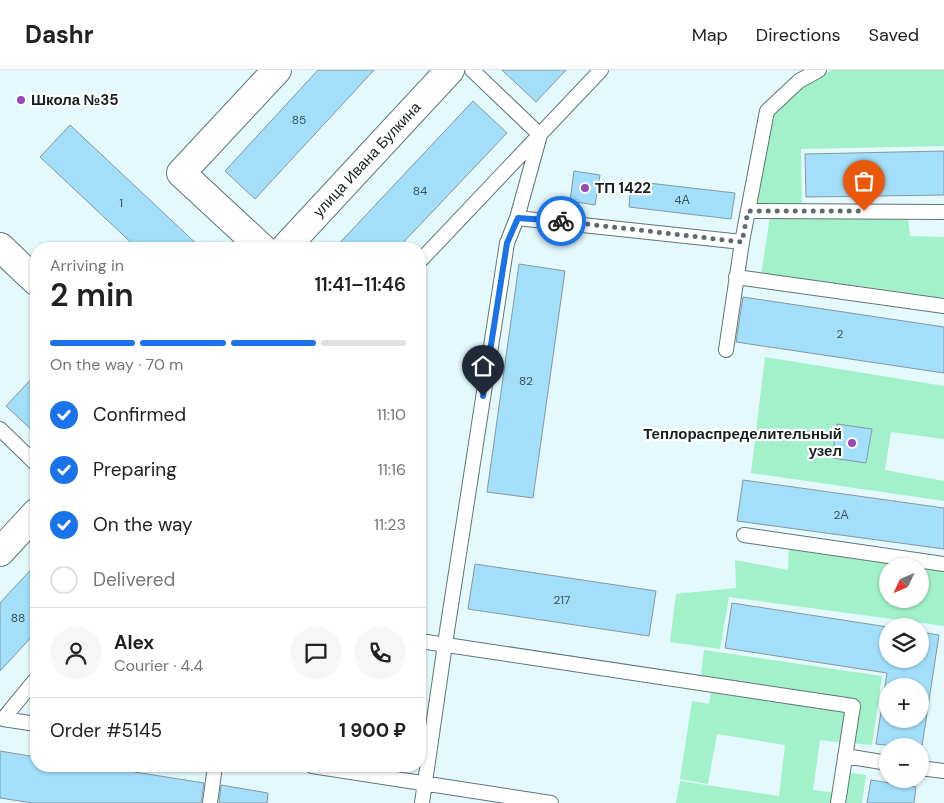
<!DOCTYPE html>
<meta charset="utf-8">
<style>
:root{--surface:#fff;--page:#f6f6f6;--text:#222;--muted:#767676;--line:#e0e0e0;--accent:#1a73e8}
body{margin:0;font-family:"DM Sans",sans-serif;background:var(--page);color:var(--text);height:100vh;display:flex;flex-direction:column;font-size:19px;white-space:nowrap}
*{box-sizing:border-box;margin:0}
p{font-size:16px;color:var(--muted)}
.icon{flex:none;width:28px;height:28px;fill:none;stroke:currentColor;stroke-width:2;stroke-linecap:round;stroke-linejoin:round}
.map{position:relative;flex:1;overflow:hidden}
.sheet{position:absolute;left:30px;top:172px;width:396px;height:530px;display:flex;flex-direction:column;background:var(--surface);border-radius:20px;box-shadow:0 1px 4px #0004}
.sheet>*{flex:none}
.needle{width:32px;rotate:226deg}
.controls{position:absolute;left:879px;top:488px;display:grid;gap:10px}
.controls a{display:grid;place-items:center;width:50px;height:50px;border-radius:50%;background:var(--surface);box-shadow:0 1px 4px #0004;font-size:25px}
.pin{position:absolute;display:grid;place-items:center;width:42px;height:42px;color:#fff;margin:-51px -21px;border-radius:50% 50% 50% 0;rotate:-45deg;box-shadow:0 0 5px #0007}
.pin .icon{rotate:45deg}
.courier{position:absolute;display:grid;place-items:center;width:50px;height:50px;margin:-25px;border:4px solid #1a73e8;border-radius:50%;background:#fff;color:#222;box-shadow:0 1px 6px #0007}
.summary em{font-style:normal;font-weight:600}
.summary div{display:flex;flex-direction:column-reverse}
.summary{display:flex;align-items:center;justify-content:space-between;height:85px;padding:0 20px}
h1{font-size:32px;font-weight:600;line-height:38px}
.bar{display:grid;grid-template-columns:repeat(4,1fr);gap:8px 5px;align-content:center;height:60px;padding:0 20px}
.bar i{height:6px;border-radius:4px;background:var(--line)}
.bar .selected{background:var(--accent)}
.bar p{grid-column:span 4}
.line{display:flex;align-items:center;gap:12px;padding:0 20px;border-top:1px solid var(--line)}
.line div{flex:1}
.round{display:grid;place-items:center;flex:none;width:52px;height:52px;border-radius:26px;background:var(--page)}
ol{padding:0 20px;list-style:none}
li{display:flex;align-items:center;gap:15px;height:55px}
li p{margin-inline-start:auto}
li .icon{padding:5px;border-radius:50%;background:var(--accent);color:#fff;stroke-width:4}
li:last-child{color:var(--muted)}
li i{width:28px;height:28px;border:2px solid var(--line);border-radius:50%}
header{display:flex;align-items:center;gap:30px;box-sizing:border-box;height:70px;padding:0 25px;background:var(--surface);border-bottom:1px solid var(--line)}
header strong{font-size:24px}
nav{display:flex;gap:28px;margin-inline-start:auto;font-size:18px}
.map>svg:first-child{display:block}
</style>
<header>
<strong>Dashr</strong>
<nav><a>Map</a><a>Directions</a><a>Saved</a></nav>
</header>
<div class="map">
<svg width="944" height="733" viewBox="0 0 944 733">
<rect width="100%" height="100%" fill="#e4f9fc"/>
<path fill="#a2f1ca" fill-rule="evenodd" d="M832,0H944V76L801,79L802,135H757L772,46L802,17Z
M770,146L908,147L910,166L944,167V231L761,205Z
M765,287L944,316V369L891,362L885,400L944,411V431L751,403Z
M789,475L944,498V556L729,527L720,579L670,572L676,524L736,518L735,490L788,500ZM888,496H920V529H888Z
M704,580L882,606L872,675L849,673L854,636L700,611Z
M712,616L851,638L846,673L820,670L813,720L838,723L836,733H676L680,711L779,726L785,675L717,664L708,714L680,709L692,631L709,634Z
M845,702L866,705L862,733H840Z"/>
<path fill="#a3dffa" stroke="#86979f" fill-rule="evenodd" d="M318,0H374L255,129L225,101Z
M502,0H566L536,32Z
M473,31L507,63L397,179H334Z
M70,55L202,179H138L40,87Z
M944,81V125L806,127L805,84Z
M574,101L600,105L595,135L570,131Z
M631,111L735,123L731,149L629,137Z
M519,194L565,201L533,428L487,422Z
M743,227L944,257V303L736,272Z
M36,304V364L6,336Z
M837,354L872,359L866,393L832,388Z
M743,410L944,438V479L737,451Z
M36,494V562L0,601V533Z
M475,494L656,521L649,566L468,539Z
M732,533L888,557V589H920V562L939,565L922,676H893L876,674L887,603L725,578ZM888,616H920V649H888Z
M0,681L36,687V696H97L204,713L201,733H33L0,728Z
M871,710L916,717L914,733H867Z
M221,715L268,723L267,733H219Z"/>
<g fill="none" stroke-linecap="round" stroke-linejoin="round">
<defs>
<path id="service" d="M748,141L944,142
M517,148L742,172
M420,191L601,0
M736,207L944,236
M726,280L742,172L767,41L799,11L819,0
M0,359L36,394
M744,465L944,494
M420,571L853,636L838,733
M3,649L36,609
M3,649L36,654
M845,686L888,693
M312,696L551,733
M920,698L944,701
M210,733L215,696
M422,733L445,574L507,173L517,148L540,65L472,0"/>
<g id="minor">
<path d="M0,177L36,211"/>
<path d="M263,179L181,103L277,0"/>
<path id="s1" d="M284,179L450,0"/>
<path d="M0,482L36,443"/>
</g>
</defs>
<use href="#service" stroke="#627577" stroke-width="16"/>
<use href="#minor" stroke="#627577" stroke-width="30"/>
<use href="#service" stroke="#fff" stroke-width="14"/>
<use href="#minor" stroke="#fff" stroke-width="28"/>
</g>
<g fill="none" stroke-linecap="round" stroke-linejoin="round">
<path stroke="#5f6c6e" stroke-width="5" stroke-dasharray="0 9" d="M561,151L742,172L748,141H864"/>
<path stroke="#1a73e8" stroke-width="6" d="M483,326L507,173L518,148L561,151"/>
</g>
<g fill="#9848b8" stroke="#fff" stroke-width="2">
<circle cx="21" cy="30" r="5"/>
<circle cx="585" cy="118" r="5"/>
<circle cx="852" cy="373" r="5"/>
</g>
<g text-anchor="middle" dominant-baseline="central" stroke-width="4.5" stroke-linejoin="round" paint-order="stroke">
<g font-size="12" fill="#3b5057">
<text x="299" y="50">85</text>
<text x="420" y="121">84</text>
<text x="682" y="130">4А</text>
<text x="121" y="133">1</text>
<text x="840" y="264">2</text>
<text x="526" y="311">82</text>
<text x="841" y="445">2А</text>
<text x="562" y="530">217</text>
<text x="18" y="548">88</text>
</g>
<g font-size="15" font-weight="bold" fill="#182021" stroke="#fff" text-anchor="start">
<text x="31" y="30">Школа №35</text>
<text x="595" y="118">ТП 1422</text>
<text x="842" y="364" text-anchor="end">Теплораспределительный<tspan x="842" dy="17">узел</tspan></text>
</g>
<g font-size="15" fill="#182021" stroke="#fff">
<text stroke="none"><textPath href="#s1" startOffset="122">улица Ивана Булкина</textPath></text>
</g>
</g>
</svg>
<div class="controls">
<a><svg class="needle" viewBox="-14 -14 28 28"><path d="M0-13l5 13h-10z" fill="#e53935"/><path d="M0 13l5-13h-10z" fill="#767676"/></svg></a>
<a><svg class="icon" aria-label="layers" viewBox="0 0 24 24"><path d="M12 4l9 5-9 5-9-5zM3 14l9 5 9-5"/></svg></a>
<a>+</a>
<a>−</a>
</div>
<div class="pin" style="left:864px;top:141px;background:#ea580c"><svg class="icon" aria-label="bag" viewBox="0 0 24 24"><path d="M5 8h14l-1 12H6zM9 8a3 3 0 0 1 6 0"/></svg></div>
<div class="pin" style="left:483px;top:326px;background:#1f2937"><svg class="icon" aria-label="home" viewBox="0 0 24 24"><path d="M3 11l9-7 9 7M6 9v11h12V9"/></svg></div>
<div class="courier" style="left:561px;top:151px"><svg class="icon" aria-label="bike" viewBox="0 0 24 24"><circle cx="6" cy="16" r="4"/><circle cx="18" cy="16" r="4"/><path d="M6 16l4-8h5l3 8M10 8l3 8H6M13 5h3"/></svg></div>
<section class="sheet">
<div class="summary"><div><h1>2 min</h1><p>Arriving in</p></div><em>11:41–11:46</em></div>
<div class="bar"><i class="selected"></i><i class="selected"></i><i class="selected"></i><i></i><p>On the way · 70 m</p></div>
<ol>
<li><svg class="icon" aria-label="check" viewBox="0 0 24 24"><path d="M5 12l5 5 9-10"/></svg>Confirmed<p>11:10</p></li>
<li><svg class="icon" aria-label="check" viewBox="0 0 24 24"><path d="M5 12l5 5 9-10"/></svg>Preparing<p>11:16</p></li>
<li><svg class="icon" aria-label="check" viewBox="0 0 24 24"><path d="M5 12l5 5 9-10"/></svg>On the way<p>11:23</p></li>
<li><i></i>Delivered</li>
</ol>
<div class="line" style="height:90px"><a class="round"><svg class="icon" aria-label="person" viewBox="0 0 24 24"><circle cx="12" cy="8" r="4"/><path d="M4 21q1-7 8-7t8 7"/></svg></a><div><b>Alex</b><p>Courier · 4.4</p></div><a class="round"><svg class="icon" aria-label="chat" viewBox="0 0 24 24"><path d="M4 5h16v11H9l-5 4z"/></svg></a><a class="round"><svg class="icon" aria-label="phone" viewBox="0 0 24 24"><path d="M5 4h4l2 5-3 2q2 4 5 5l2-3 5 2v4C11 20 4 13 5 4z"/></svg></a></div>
<div class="line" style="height:65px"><div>Order #5145</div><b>1 900 ₽</b></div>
</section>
</div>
